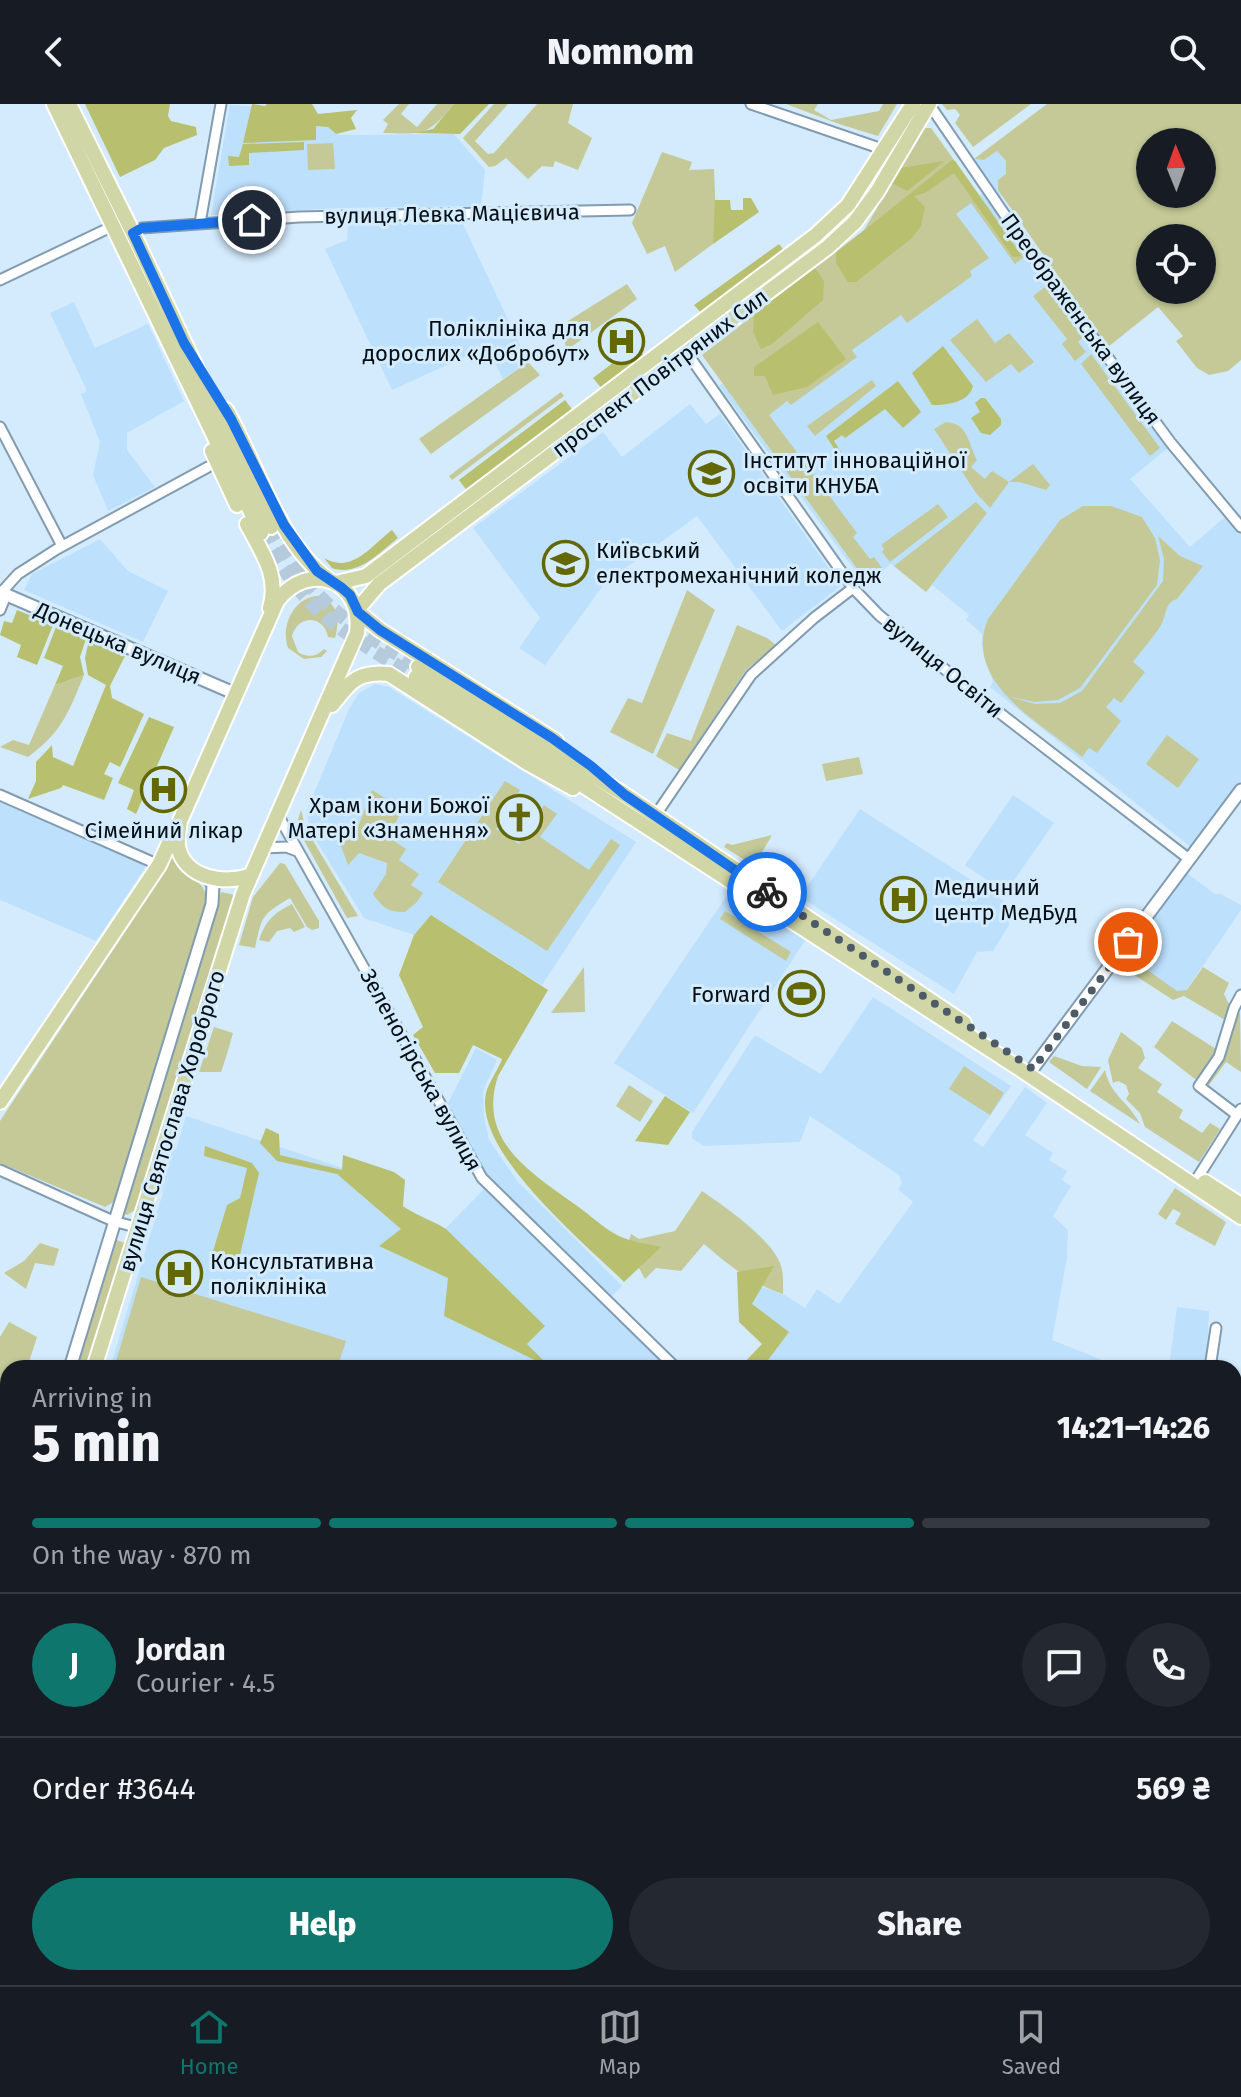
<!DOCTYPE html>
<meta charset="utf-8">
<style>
:root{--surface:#171b24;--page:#242831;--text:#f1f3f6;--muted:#9ea1a6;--line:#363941;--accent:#0f766e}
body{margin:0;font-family:"Fira Sans",sans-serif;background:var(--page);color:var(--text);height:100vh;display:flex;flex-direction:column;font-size:30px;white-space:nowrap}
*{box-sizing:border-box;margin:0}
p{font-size:26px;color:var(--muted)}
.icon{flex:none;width:44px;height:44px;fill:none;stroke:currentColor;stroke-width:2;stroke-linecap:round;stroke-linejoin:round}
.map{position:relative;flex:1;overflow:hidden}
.sheet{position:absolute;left:0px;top:1256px;width:1242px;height:626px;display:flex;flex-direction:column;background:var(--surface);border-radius:24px 24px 0 0;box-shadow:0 2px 6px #0004}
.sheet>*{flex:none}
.needle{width:52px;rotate:359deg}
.fabs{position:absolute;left:1136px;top:24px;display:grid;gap:16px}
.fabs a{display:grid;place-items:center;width:80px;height:80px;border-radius:50%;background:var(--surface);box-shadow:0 2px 6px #0004;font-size:40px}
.pin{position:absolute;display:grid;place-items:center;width:68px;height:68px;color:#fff;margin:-34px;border:4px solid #fff;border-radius:50%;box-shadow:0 2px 8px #0007}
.courier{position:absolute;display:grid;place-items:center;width:80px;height:80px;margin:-40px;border:6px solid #1a73e8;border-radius:50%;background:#fff;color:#222;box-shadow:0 2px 10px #0007}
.headline em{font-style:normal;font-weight:800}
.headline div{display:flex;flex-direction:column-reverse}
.headline{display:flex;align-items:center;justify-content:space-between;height:136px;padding:0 32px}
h1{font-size:52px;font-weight:800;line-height:60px}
.bar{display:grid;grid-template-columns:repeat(4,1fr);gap:12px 8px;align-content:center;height:96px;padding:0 32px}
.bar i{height:10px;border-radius:6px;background:var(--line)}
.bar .on{background:var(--accent)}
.bar p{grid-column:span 4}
.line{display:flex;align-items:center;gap:20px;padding:0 32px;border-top:2px solid var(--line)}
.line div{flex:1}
.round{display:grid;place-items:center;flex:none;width:84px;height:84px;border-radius:42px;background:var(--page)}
.action{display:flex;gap:16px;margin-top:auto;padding:16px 32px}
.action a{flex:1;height:92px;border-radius:48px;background:var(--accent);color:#fff;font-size:32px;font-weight:800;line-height:92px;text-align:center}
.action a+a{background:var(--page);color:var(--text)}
header{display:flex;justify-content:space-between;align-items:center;height:104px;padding:0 32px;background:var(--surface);font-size:36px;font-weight:800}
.tab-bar{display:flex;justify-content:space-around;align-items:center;height:112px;border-top:2px solid var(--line);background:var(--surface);font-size:22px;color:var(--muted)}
.tab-bar a{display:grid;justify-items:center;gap:4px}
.tab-bar .on{color:var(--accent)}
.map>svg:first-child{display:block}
</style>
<header><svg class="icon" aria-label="back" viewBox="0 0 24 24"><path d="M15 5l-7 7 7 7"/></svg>Nomnom<svg class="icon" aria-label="search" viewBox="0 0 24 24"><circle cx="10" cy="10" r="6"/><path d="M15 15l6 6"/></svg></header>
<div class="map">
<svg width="1241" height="1881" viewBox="0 0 1241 1881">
<rect width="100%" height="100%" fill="#d4ebfd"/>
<path fill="#bde0fc" d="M230,1L313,6L334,29L342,31L454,30L485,66L481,102L341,104L211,111Z
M997,47L1006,57V70L998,86L1001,91L1002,103L972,61L974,55L984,56Z
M984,88L1168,344L1130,375L1190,443L1225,413L1241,429V677L1192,744L990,583L993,578L982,541V530L966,516L969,511L932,481L926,488L891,460L865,480L719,282Z
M462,118L528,258L503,275L487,243L392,286L325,145L347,136L348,121Z
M74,198L95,244L148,220L184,297L127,329V346L155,383L108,407L93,371L100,338L81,290L87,287L50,209Z
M690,300L706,320L720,310L841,482L782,527L697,412L605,479L545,561L519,544L540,514L473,424L603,328L622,353Z
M100,435L128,467L168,487L143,538L24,486L32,470Z
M375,580L389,583L636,738L542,881L431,811L414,831L364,814L309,725L307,706L349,605L359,589Z
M1013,691L1054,719L1005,789L965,761Z
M0,695L144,758L145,764L96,837L0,796Z
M860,705L1007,799L1009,821L993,847L977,848L954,890L800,793Z
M1184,767L1215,790H1221L1241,801V806L1185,888L1177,889L1123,849Z
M730,787L806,835L693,1009L614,959Z
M873,893L1011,982L973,1036L983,1043L1025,983L1047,999L1025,1031L1053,1049L1049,1056L1067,1067L1062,1076L1071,1082L1053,1112L1068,1126L1067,1154L1052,1236L1110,1259L1169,1263L1177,1203L1209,1207L1206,1264H762L788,1228L752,1200L761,1183L783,1190L805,1204L817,1185L839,1200L913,1098L898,1085L902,1079L899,1071L810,1012L800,1038L703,1042L692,1034V1028L755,931L821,970Z
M476,944L497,956L483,987L484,1013L489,1036L518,1078L622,1182L609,1195L483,1068L446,1003Z
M186,1012L394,1081L398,1106L445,1125L485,1084L669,1264H110L168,1072L162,1089L159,1088L172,1045H176Z
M1234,1490L1241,1497L1239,1606L1234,1601Z
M328,1874H451V1881H327Z
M766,1874H860L859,1881H766Z
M1038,1874H1171L1170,1881H1041Z"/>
<path fill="#c4c997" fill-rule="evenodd" d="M399,0H409L401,10L417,23L437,0H454C427,32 425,30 383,29L388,20L383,16Z
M494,0H508L475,37L488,50L494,49L537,0H573L568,19L592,34L578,66L555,57L553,63L542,62L528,75L506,54L495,62L489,63L463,34Z
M786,0H818L814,6L831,16L879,7L883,0H897L878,32L842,21Z
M942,0H1031L973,43L955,19L960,11L955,5L947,6Z
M1047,0H1241V256L1228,267L1209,271L1197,264L1176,237L1183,232L1158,203L1108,243L998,86V76L1006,70V57L997,47L984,56L974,55ZM1150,38H1202V90H1150ZM1150,134H1202V186H1150Z
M924,24H931L1024,153L1015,160L971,99L956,110L989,154L970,167L972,172L907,219L901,211L852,246L857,253L791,301L787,297L769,311L857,429L853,433L870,455L874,453L882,464L866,477L702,251L864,126Z
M333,39L335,65L308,66L307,40Z
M662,48L692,58L689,66L714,65L716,115L713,140L675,168L665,142L647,150L632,119Z
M627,180L637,195L567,246L560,222Z
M1046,182L1083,233L1078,238L1086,248L1075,257L1062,240L1067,235L1033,192Z
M977,215L995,239L1009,229L1034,258L1019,269L1011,260L986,278L950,236Z
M1091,250L1160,344L1150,352L1081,260Z
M528,258L540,271L431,350L419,335Z
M872,276L876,282L815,332L807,322Z
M561,288L564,292L452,376L449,372Z
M946,318C968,319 968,339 977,356L971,363L985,375L992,367L1009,378L1033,360L1050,381L1046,386L1019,378H1009L990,404L976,389L934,325Z
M976,398L987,409L926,488L894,462Z
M938,400L948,413L890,458L882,448L884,445L881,441Z
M1083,402H1111L1142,413L1155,434L1160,456L1157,481L1080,584L1058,596L1034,598L1007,592L1035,600L1060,599L1082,587L1163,477L1164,455L1158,432L1180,452L1203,462L1177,495C1164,499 1167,511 1161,521C1153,534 1142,546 1133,558L1145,568L1121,599L1114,594L1106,603L1121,617L1097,649L1089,644L1082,653C1040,618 962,579 988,515L1060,416Z
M687,486L715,506L653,650L610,628L628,594L642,599Z
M318,492C339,499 340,516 335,534L328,533C324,511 298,510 292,532L298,548C307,554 316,553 324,545L327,547L321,553L304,555L288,544C280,522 294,493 318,492Z
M737,521L767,534L776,541L746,566L679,666L656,652L667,629L691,637Z
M84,571C68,609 63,627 28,653L0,643L13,636L29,641L55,581Z
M1167,631L1199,655L1178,684L1146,660Z
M859,653L863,670L826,677L822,660Z
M505,677L520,686L496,725L519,740L544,701L557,710L540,733L589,766L611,735L620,741L547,847L438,778Z
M372,686L403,705L391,727V735L406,745L399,756L419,770L411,781L423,789L416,799L405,808C388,808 383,804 373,790L386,770L387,759L359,749L348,761L338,734L355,731Z
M301,706L306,725L358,812L347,814L296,722Z
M772,731L754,762L724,743L727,739L732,741Z
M172,752C186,773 205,773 208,800L115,1097L105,1103L0,1059V1017L158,778Z
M280,759L285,760L319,817V824L312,826L307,823L290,794C261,811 262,812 255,844L239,841L253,793Z
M221,788L235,791L135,1106L127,1111L123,1109L121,1103Z
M292,800L305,823L294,828L290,824L277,827L269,838L259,836C266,816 274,809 292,800Z
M725,807L791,848L786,857L720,815Z
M1132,855L1177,887L1187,886L1203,863L1229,879L1224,890L1230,902L1225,916L1184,892L1173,896L1125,865Z
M584,863L585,908L551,909Z
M1240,909L1241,968L1226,958L1207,984L1203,981L1232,917Z
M1172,917L1216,945L1215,954L1200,979L1154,943Z
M214,923L233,929C229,943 226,954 221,968H199Z
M1121,928L1142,944L1145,954L1138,964L1162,980L1157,988L1183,1006L1179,1014L1202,1029L1210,1019L1220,1025L1199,1058L1145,1023L1140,1009L1126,995L1129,990L1126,981L1118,977L1113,979L1108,956Z
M1054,952L1082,962L1101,963L1087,985L1049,958Z
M964,962L1004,989L990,1011L949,985Z
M1105,966C1110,991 1129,998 1140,1020L1090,987Z
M629,981L653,997L640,1018L616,1002Z
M1175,1084L1226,1118L1215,1142L1175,1120L1181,1109L1173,1105L1166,1116L1158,1110Z
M702,1087C724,1102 770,1134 780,1159C784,1169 783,1180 783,1190C751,1180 729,1161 704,1140L681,1167L656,1164L645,1175L627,1142L631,1130L639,1135L675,1127Z
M114,1135L128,1140L90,1264H74Z
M40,1139L59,1145L54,1162L35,1159L26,1185L4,1169L24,1157Z
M141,1173L346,1237L337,1264H114Z
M9,1218L37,1233L27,1264H8V1319L0,1330V1233Z
M475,1874H632L676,1881H475Z"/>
<path fill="#b8bf6f" d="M85,0H170L168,12L171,17L196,23L197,31L164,44L155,56L120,73Z
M252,0L265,2L267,0H312L318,10L357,6L351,14L356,25L336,30L328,23L316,22V36L243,39Z
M454,0H489L460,30L414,29L433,25Z
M304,38V46L249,49V61L229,62L228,52L239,53L243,40Z
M952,56L955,57L1021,152L1013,153L954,69L925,89L914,92L925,103L921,122L912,134L856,178H848L836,159V149Z
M945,57L907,87L892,79L900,64Z
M743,94H751L759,108L713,140L715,96H730L731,106H743Z
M779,140L786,149L703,211L694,201Z
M815,164L824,177L823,196L772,240L761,245L753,228L754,210Z
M818,218L846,255L807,283L773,291L765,272H754V263Z
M639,239L643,242L640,246L645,254L603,286L593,274Z
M943,242L973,282C969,299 946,301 932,301L912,269Z
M898,277L921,308L903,324L885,305L845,334L842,331L834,337L841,348L837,349L826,332Z
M981,294H985L1001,315V321L990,331L981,329L971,314L980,308L975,299Z
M565,296L574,308L468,388L459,376Z
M392,426L398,434C379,449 358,473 332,464L324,454C352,470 370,443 392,426Z
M17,506L53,521L37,561L17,553L21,541L0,531L4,517L12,519Z
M56,523L86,535L80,553L84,571L55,581L63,562L44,554Z
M89,536L125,552L110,582L112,594L144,610L120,663L110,658L104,670L113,674L104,696L63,681L61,684L28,695L36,677V658L52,641L53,653L73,662L106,581L88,571L85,554Z
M149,613L174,623L136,710L127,705L134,686L118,679Z
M431,811L548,886L498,972C477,1036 529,1067 573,1099C588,1109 603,1124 619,1132C631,1138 648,1140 661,1143L624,1178C585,1139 473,1048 486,989C489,978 498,966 502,955L473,941L459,969H435L413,931L423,923L399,871L414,831Z
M665,992L690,1008L668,1041L635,1037Z
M266,1024L279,1030L280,1051L342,1066L343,1051L394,1068L405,1076L403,1102C417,1112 432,1116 446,1125L545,1222L527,1240L551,1264L444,1212L448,1174L379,1142L401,1125L337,1070L277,1057L260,1039Z
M205,1042L252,1059L259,1069L237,1164L211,1154L227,1101L240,1094L247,1064L204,1052Z
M774,1162L752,1200L789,1228L762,1264H739L762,1240L739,1218L737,1168Z
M1234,1601L1241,1605V1881H1217L1218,1877L1211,1874H1234Z"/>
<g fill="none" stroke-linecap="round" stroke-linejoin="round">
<path stroke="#568bb1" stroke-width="2" d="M1234,1687L1241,1700"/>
<path stroke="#b5cada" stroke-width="14" stroke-dasharray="14 7" stroke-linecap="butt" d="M271,423C286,448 301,473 321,494C349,522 385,542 418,563
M261,429C278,455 294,483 317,505C347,532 382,552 416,573"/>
<defs>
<path id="minor" d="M751,0L885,46
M929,0L1033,152L1171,339L1241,423
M200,119L221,0
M133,129L142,124L299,113L630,106
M0,176L113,122
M687,249L853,484L879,511L970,586L1189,755
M0,323L62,442
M1,489L18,470L57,445L208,363
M0,506L6,491
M0,691L159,761
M278,711L482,1074L676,1264
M655,712L751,571L814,514L853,484
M264,744L286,743L297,747
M1237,1011L1199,982L1219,953L1234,904L1241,891
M0,1066L113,1117L139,1124
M1198,1073L1241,1005
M1210,1264L1216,1224
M1234,1291L1241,1296
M1234,1367L1241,1356
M1234,1399L1241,1404"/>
<path id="tertiary" d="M0,488L236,590
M1028,971L1241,686
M70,1264L212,800L213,781L207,772
M0,1489L8,1464
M0,1784L8,1785
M731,1874L751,1881"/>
<path id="primary" d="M54,0L261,429
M69,0L133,129L271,423
M226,306C257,360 278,438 328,475
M212,347L237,401
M247,420C261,447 280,472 270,504
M336,479L366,472L816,131L848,101L913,0
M357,506L379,480L828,143L855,118L877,88L929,0
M358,508L380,526L556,637
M418,563L625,691L964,919
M416,573L1020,965L1241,1113
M332,601C350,578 357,567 389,570L526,658L573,684
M0,998L159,761L176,724
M1205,1078L1241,1101
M94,1264L243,790L357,529C364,476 309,455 277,497L180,717C179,725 177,734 178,742C184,775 226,781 251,771
M0,1573L8,1543"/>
</defs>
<use href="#minor" stroke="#819cb1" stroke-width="13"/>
<use href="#tertiary" stroke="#819cb1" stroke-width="15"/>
<use href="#primary" stroke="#fff" stroke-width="18"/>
<use href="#minor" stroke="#fff" stroke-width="9"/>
<use href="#tertiary" stroke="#fff" stroke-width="11"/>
<use href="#primary" stroke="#d1d6a6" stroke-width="14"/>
</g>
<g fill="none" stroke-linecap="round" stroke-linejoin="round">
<path stroke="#4d5b66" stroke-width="8" stroke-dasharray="0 14.4" d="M767,788L1033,965L1128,838"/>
<path stroke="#1a73e8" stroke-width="10" d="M252,116L142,124L133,129L184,239L231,315L284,421L317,467L342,484L350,491L358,508L380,526L552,634L591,662L625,691L767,788"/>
</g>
<defs>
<symbol id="hospital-ring" viewBox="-11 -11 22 22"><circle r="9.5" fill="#d4ebfd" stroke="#636706" stroke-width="1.5"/><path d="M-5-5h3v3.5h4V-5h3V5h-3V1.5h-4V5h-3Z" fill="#636706"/></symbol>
<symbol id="university-ring" viewBox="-11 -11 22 22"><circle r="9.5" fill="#d4ebfd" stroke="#636706" stroke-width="1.5"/><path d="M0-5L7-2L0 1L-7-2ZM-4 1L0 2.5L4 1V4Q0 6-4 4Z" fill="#636706"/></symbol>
<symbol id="church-ring" viewBox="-11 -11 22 22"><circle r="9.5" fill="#d4ebfd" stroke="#636706" stroke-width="1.5"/><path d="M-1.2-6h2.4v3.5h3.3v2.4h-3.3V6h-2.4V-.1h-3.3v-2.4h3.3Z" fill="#636706"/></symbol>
<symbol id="stadium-ring" viewBox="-11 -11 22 22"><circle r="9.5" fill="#d4ebfd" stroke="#636706" stroke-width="1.5"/><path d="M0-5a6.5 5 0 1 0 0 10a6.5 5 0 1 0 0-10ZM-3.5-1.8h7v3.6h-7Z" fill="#636706"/></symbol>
</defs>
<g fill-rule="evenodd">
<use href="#hospital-ring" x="596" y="212" width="51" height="51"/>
<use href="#university-ring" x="686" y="344" width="51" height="51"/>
<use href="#university-ring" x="540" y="434" width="51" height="51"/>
<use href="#hospital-ring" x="138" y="660" width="51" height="51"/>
<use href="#church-ring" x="494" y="688" width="51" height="51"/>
<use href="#hospital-ring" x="878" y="770" width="51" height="51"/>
<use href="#stadium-ring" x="776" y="864" width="51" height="51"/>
<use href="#hospital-ring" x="154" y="1144" width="51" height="51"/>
</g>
<g text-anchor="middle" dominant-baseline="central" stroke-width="6" stroke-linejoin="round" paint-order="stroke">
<g font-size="22" fill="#050e15" stroke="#d4ebfd">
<text transform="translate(452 110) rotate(-1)">вулиця Левка Мацієвича</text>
<text transform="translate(1081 215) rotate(54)">Преображенська вулиця</text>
<text transform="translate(660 269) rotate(-37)">проспект Повітряних Сил</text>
<text transform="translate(118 539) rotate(23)">Донецька вулиця</text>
<text transform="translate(943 563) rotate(39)">вулиця Освіти</text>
<text transform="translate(421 966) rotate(61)">Зеленогірська вулиця</text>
<text transform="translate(172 1017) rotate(-73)">вулиця Святослава Хороброго</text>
</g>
<g font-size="22" fill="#050e15" stroke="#d4ebfd" text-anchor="start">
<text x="590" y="224" text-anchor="end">Поліклініка для<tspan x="590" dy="25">дорослих «Добробут»</tspan></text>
<text x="743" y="356">Інститут інноваційної<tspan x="743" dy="25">освіти КНУБА</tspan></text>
<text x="596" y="446">Київський<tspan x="596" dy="25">електромеханічний коледж</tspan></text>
<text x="489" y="701" text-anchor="end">Храм ікони Божої<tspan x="489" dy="25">Матері «Знамення»</tspan></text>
<text x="164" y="726" text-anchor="middle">Сімейний лікар</text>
<text x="934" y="783">Медичний<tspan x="934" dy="25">центр МедБуд</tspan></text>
<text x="771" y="890" text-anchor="end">Forward</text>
<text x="210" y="1157">Консультативна<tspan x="210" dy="25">поліклініка</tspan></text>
</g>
</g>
</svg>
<div class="fabs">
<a><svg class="needle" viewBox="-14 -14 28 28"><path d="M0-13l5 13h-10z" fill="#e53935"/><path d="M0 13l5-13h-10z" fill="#9ea1a6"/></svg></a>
<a><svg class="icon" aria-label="locate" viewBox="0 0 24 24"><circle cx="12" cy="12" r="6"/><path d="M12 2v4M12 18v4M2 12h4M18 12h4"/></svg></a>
</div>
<div class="pin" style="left:1128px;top:838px;background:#ea580c"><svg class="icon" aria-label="bag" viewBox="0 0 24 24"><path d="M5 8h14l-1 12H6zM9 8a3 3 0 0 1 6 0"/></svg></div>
<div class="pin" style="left:252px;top:116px;background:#1f2937"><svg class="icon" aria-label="home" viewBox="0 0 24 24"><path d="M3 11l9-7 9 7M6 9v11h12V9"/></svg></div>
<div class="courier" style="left:767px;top:788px"><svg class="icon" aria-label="bike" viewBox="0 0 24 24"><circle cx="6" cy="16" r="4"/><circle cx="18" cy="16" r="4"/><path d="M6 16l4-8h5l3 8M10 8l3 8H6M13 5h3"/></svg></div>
<section class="sheet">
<div class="headline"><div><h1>5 min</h1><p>Arriving in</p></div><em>14:21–14:26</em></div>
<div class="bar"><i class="on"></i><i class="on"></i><i class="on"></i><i></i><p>On the way · 870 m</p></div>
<div class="line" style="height:144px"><b class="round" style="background:var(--accent);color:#fff">J</b><div><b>Jordan</b><p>Courier · 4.5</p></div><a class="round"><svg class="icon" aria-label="chat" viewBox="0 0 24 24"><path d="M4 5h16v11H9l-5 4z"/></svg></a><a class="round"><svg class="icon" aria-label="phone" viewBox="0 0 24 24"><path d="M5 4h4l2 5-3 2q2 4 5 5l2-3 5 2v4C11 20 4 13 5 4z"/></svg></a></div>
<div class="line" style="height:104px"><div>Order #3644</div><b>569 ₴</b></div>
<div class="action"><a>Help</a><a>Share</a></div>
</section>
</div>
<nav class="tab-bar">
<a class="on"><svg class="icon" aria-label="home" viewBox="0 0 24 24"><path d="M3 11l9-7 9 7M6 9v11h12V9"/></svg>Home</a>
<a><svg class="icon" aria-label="map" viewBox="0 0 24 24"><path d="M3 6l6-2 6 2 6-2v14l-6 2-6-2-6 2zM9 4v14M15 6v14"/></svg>Map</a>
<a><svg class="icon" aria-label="saved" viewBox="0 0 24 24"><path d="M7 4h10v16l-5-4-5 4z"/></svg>Saved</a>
</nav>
